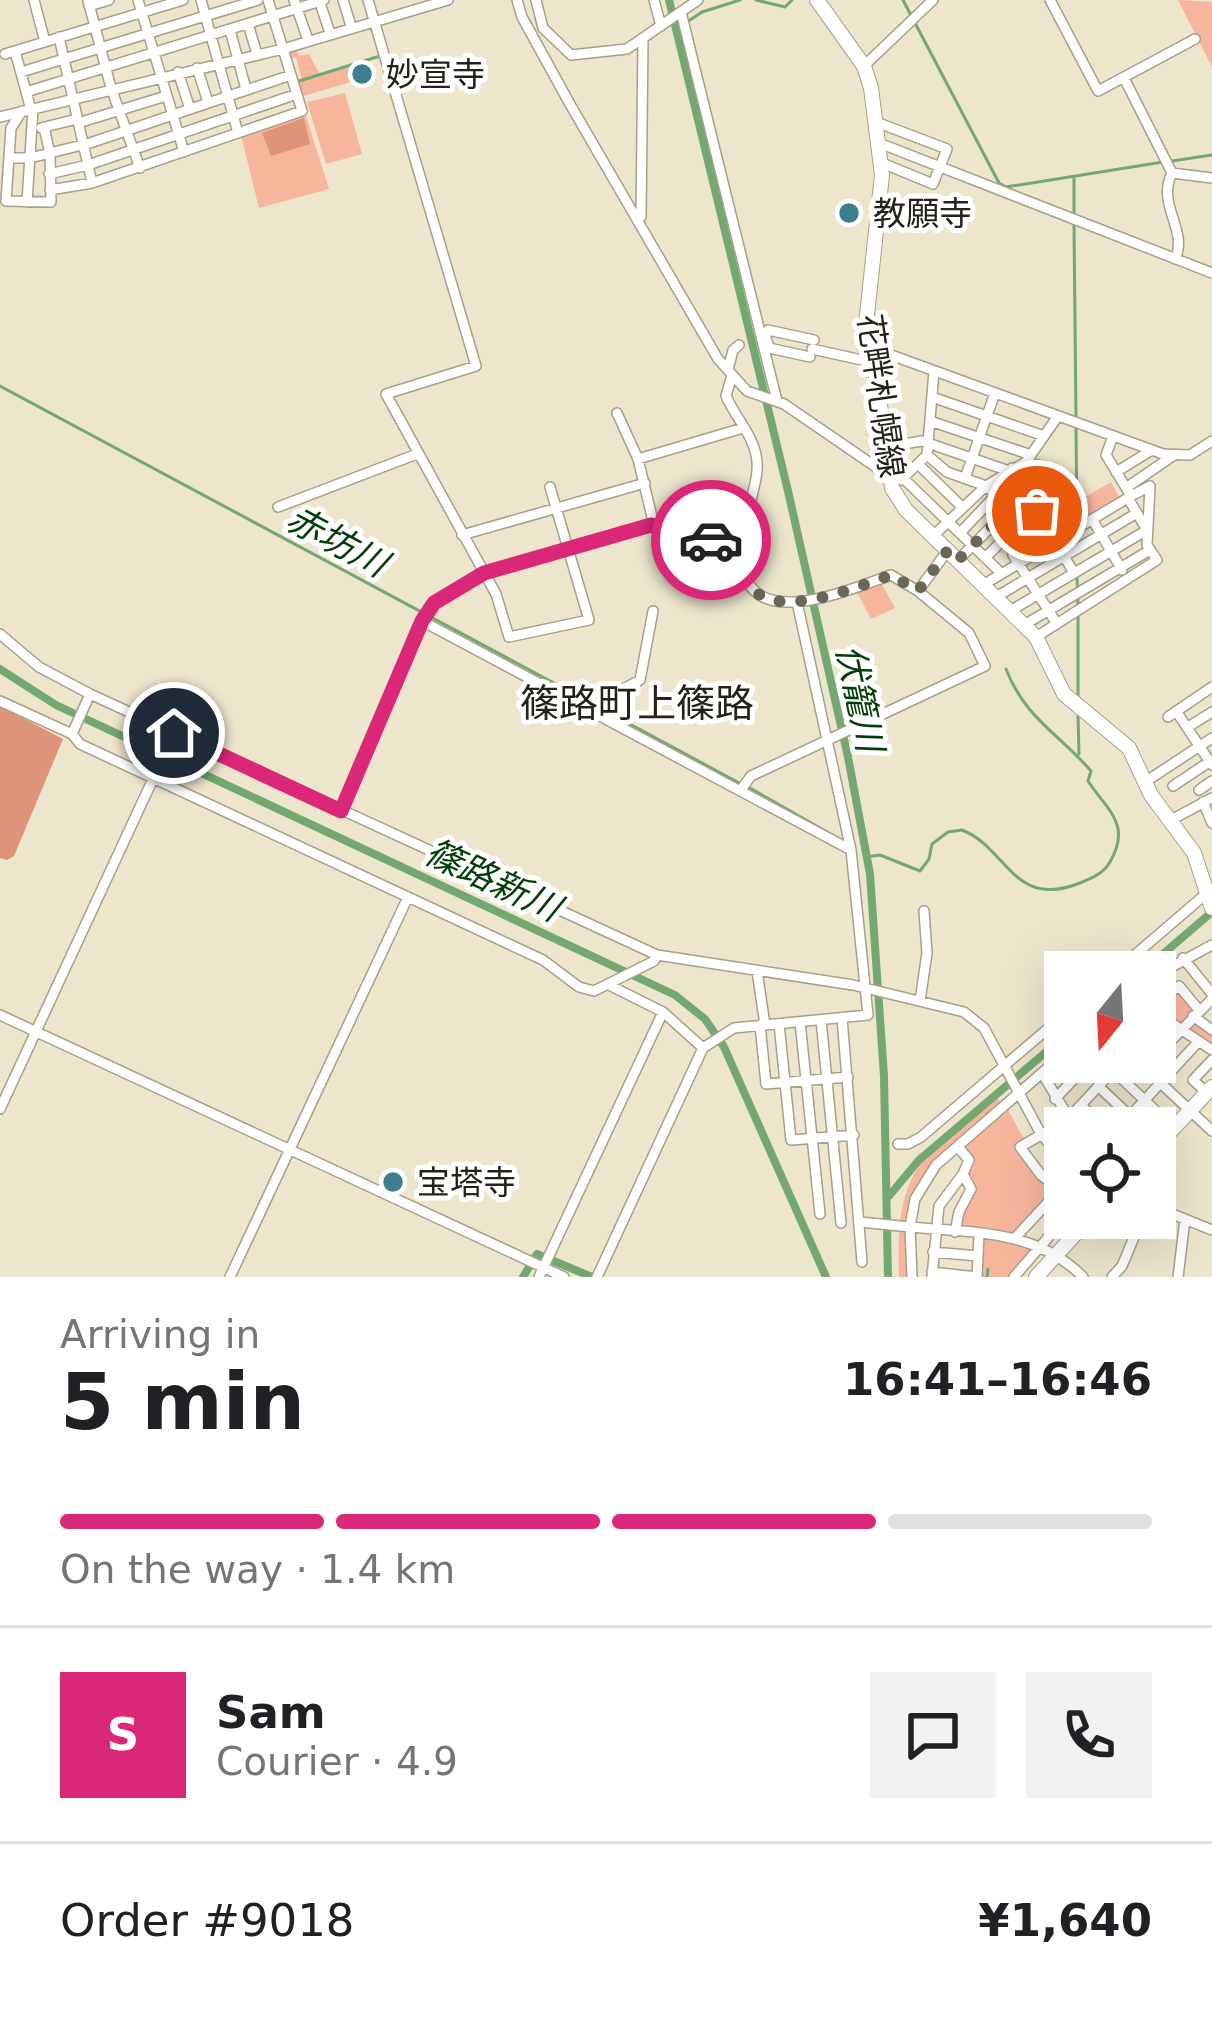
<!DOCTYPE html>
<meta charset="utf-8">
<style>
:root{--surface:#fff;--page:#f2f2f2;--text:#202124;--muted:#757577;--line:#e0e0e0;--accent:#db2777}
body{margin:0;font-family:"DejaVu Sans","Noto Sans JP",sans-serif;background:var(--page);color:var(--text);height:100vh;display:flex;flex-direction:column;font-size:45px;white-space:nowrap}
*{box-sizing:border-box;margin:0}
p{font-size:39px;color:var(--muted)}
.icon{flex:none;width:66px;height:66px;fill:none;stroke:currentColor;stroke-width:2;stroke-linecap:round;stroke-linejoin:round}
.map{position:relative;height:1277px;overflow:hidden}
.details{display:flex;flex-direction:column;background:var(--surface);flex:1}
.details>*{flex:none}
.needle{width:78px;rotate:198deg}
.buttons{position:absolute;left:1044px;top:951px;display:grid;gap:24px}
.buttons a{display:grid;place-items:center;width:132px;height:132px;border-radius:0px;background:var(--surface);box-shadow:0 12px 48px #0002;font-size:60px}
.pin{position:absolute;display:grid;place-items:center;width:102px;height:102px;color:#fff;margin:-51px;border:6px solid #fff;border-radius:50%;box-shadow:0 3px 12px #0007}
.courier{position:absolute;display:grid;place-items:center;width:120px;height:120px;margin:-60px;border:9px solid #db2777;border-radius:50%;background:#fff;color:#222;box-shadow:0 3px 15px #0007}
.head em{font-style:normal;font-weight:700}
.head div{display:flex;flex-direction:column-reverse}
.head{display:flex;align-items:center;justify-content:space-between;height:204px;padding:0 60px}
h1{font-size:78px;font-weight:700;line-height:90px}
.bar{display:grid;grid-template-columns:repeat(4,1fr);gap:18px 12px;align-content:center;height:144px;padding:0 60px}
.bar i{height:15px;border-radius:9px;background:var(--line)}
.bar .selected{background:var(--accent)}
.bar p{grid-column:span 4}
.line{display:flex;align-items:center;gap:30px;padding:0 60px;border-top:3px solid var(--line)}
.line div{flex:1}
.round{display:grid;place-items:center;flex:none;width:126px;height:126px;border-radius:0px;background:var(--page)}
.map>svg:first-child{display:block}
</style>
<div class="map">
<svg width="1212" height="1277" viewBox="0 0 1212 1277">
<rect width="100%" height="100%" fill="#ede5cc"/>
<path fill="#f7b59c" d="M1178,0L1212,2V67Z
M295,46L299,56L309,54L320,75L349,66L354,81L300,97L295,83L302,80L296,57L287,59L285,50Z
M345,93L362,154L326,164L307,102Z
M305,113L329,189L259,208L241,135Z
M1111,482L1121,500L1081,524L1080,500Z
M880,581L895,608L871,619L856,590Z
M1179,989L1212,1033V1047L1155,1010V995Z
M997,1097L1002,1104L921,1181L912,1198L909,1277H899C896,1169 916,1161 997,1097Z
M1007,1108L1025,1141L1018,1145L1056,1189L1014,1234L960,1229V1215L972,1195L966,1174L972,1162L963,1147Z
M985,1238L1023,1243L1034,1249L1012,1277H979Z"/>
<path fill="#dd9478" d="M304,118L310,144L271,156L262,133Z
M0,706L63,739L14,856L7,860L0,858Z"/>
<g fill="none" stroke-linecap="round" stroke-linejoin="round">
<path stroke="#73a872" stroke-width="3" d="M756,0L785,7L792,0
M903,0L999,183L1006,187L1163,162
M687,22L702,12L740,0
M299,81L380,56
M1172,161L1212,155
M1074,216V179
M1074,225L1076,419
M0,386L593,704
M1076,427L1077,526
M1077,577L1078,604
M1078,613V700
M602,709L741,784
M1078,715L1079,754
M750,788L841,840
M866,857L880,855L920,871L929,859L932,844L948,832L962,830C1008,848 1013,910 1080,883C1092,878 1103,874 1110,862C1132,824 1107,810 1088,781L1091,771C1058,733 1025,718 1006,669
M987,1277L988,1269"/>
<path stroke="#73a872" stroke-width="8" d="M669,0L788,491L848,757L870,874L884,1076L888,1277
M0,669L56,705L675,995L705,1019L724,1047L826,1277
M1142,972L1212,912
M889,1196L919,1160L1065,1036
M523,1277L537,1254L592,1277"/>
<defs>
<path id="minor" d="M34,0L45,42
M88,0L111,88L140,168
M138,0L184,152
M201,0L238,133
M294,0L308,40
M319,0L330,33
M343,0L351,26
M368,0L476,366L386,394L496,594L509,637L589,620L550,487
M517,0L522,17L571,106L718,359L747,391L784,404L889,476
M536,0L543,28L571,55L627,49L698,0
M654,0L661,26
M1050,0L1098,91L1195,39
M89,6L109,0
M681,12L777,401
M248,24L257,54
M230,30L246,89
M59,37L92,183
M15,51L31,110
M5,54L183,0
M864,66L933,0
M197,68L208,102
M21,72L258,0
M178,72L190,109
M1124,78L1172,173L1212,178
M26,92L324,0
M22,111L11,128L6,201L51,202L50,154L44,127
M0,117L283,49L448,0
M876,122L947,149L933,184L882,163
M78,123L166,96
M41,128L77,119
M879,143L1212,273
M10,158H30L90,143L291,75
M1172,173C1156,205 1189,231 1175,259
M49,174L88,165L297,94
M50,190L92,183L302,111L268,0
M27,202L33,109
M637,220L641,217L643,39
M869,347L1163,454L1190,455L1212,441
M812,349L871,362
M810,357L769,348L765,334L768,330L814,340
M728,370L733,350L739,345
M732,375L726,396C734,415 752,434 756,455C761,476 749,499 747,520C744,535 740,552 743,567C754,633 853,588 891,575L918,591L948,550
M932,397L1044,436
M617,413L638,459L743,428
M930,421L1031,455
M884,447L922,441L1009,471
M927,455L947,472L986,486L1023,520
M638,459L654,525
M1026,462L1049,468L1072,511L1037,532L1013,555L1057,624
M918,464L962,507
M1012,468L1074,573
M1116,472L1152,450
M903,478L1001,573
M965,478L995,393
M901,480L927,455L934,371
M1126,488L1174,455
M278,507L417,454
M1092,519L1122,570
M960,533L996,495L1043,466
M462,535L645,483
M933,536L986,486L1026,462L1058,416
M985,558L1023,520L1063,496
M958,560L1010,508L1055,480
M983,585L1131,496
M996,597L1137,513
M1010,611L1147,530L1128,498
M422,621L851,850
M1024,625L1150,550
M0,634L39,667L90,694L657,955L853,985L964,1012L984,1028L1041,1134L1065,1162
M1036,637L1157,560L1147,545L1150,486L1131,496L1106,455L1113,436
M90,694L72,734L80,744L543,960L579,987L594,991L654,961L657,955
M0,701L72,734
M1176,711L1212,765
M593,713L599,702L640,680L653,611
M1168,717L1212,687
M1188,727L1212,712
M1145,782L1212,738
M1173,786L1212,760
M1199,790L1212,781
M740,791L751,776L985,666L969,633L918,591
M1203,802L1212,823
M341,811L422,621L434,603L484,573L651,525L743,546
M1171,820L1212,798
M1183,958L1212,994
M757,971L765,1025
M1115,972L1207,893
M1155,976L1212,945
M609,985L663,1012L703,1048
M1155,994L1163,998L1179,986L1199,1010
M920,1001L927,953L924,911
M1155,1012L1212,1050
M0,1015L564,1277
M1193,1016L1212,1030
M842,1018L862,1262
M821,1020L841,1223
M800,1022L820,1214
M779,1024L791,1140L854,1135
M760,1025L766,1084L848,1077
M1065,1053L936,1165L915,1199L910,1227C973,1233 1036,1229 1083,1277
M1155,1057L1212,999
M1104,1062L1174,1128
M1138,1062L1212,1131
M1042,1073L1075,1128
M1098,1086L1130,1116
M1207,1093L1193,1080L1212,1060
M1055,1099L1090,1062
M1081,1105L1105,1128
M0,1109L153,779
M1119,1128L1199,1041
M898,1144H908L921,1137L1065,1014
M1065,1194L1041,1175L1020,1147L1067,1120L1121,1062
M1155,1207L1212,1230
M860,1222L910,1227L912,1277
M955,1232L959,1212L971,1189L963,1174L969,1160L958,1147
M1015,1238L1065,1184
M933,1252L978,1256
M932,1272L977,1277
M230,1277L408,897
M539,1277L663,1012
M597,1277L703,1048L734,1028L868,1015L851,850L797,602
M932,1277L939,1206L963,1174
M977,1277L979,1234
M1014,1277L1065,1218
M1112,1277L1122,1266L1142,1218
M1178,1277L1185,1219"/>
<path id="major" d="M817,0L864,66L871,88L882,175L867,315L892,488L906,510L1036,637L1064,694L1129,748L1151,795L1194,853L1212,908
M1155,1148L1212,1087
M1036,1277L1090,1218"/>
</defs>
<use href="#minor" stroke="#a7a088" stroke-width="12"/>
<use href="#major" stroke="#a7a088" stroke-width="16"/>
<use href="#minor" stroke="#fff" stroke-width="9"/>
<use href="#major" stroke="#fff" stroke-width="14"/>
</g>
<g fill="none" stroke-linecap="round" stroke-linejoin="round">
<path stroke="#6b6658" stroke-width="12" stroke-dasharray="0 21.6" d="M711,540L743,546C734,639 845,591 891,575L918,591L948,550L958,560L1010,508L1023,520L1037,511"/>
<path stroke="#db2777" stroke-width="15" d="M174,733L341,811L422,621L434,603L484,573L651,525L711,540"/>
</g>
<g fill="#3e7e91" stroke="#fff" stroke-width="4.5">
<circle cx="362" cy="74" r="12"/>
<circle cx="849" cy="213" r="12"/>
<circle cx="393" cy="1182" r="12"/>
</g>
<g text-anchor="middle" dominant-baseline="central" stroke-width="10" stroke-linejoin="round" paint-order="stroke">
<g font-size="33" fill="#252219" stroke="#fff" text-anchor="start">
<text x="386" y="74">妙宣寺</text>
<text x="873" y="213">教願寺</text>
<text x="417" y="1182">宝塔寺</text>
</g>
<g font-size="33" fill="#252219" stroke="#fff">
<text transform="translate(881 396) rotate(82)">花畔札幌線</text>
</g>
<g font-size="36" font-style="italic" fill="#023e06" stroke="#fff">
<text transform="translate(337 541) rotate(28)">赤坊川</text>
<text transform="translate(860 698) rotate(78)">伏籠川</text>
<text transform="translate(493 880) rotate(25)">篠路新川</text>
</g>
<g font-size="39" fill="#252219" stroke="#fff">
<text x="637" y="703">篠路町上篠路</text>
</g>
</g>
</svg>
<div class="buttons">
<a><svg class="needle" viewBox="-14 -14 28 28"><path d="M0-13l5 13h-10z" fill="#e53935"/><path d="M0 13l5-13h-10z" fill="#757577"/></svg></a>
<a><svg class="icon" aria-label="locate" viewBox="0 0 24 24"><circle cx="12" cy="12" r="6"/><path d="M12 2v4M12 18v4M2 12h4M18 12h4"/></svg></a>
</div>
<div class="pin" style="left:1037px;top:511px;background:#ea580c"><svg class="icon" aria-label="bag" viewBox="0 0 24 24"><path d="M5 8h14l-1 12H6zM9 8a3 3 0 0 1 6 0"/></svg></div>
<div class="pin" style="left:174px;top:733px;background:#1f2937"><svg class="icon" aria-label="home" viewBox="0 0 24 24"><path d="M3 11l9-7 9 7M6 9v11h12V9"/></svg></div>
<div class="courier" style="left:711px;top:540px"><svg class="icon" aria-label="car" viewBox="0 0 24 24"><path d="M5 17H2v-5l4-1 3-4h7l3 4 3 1v5h-3M9 17h6M6 11h13"/><circle cx="7" cy="17" r="2"/><circle cx="17" cy="17" r="2"/></svg></div>
</div>
<section class="details">
<div class="head"><div><h1>5 min</h1><p>Arriving in</p></div><em>16:41–16:46</em></div>
<div class="bar"><i class="selected"></i><i class="selected"></i><i class="selected"></i><i></i><p>On the way · 1.4 km</p></div>
<div class="line" style="height:216px"><b class="round" style="background:var(--accent);color:#fff">S</b><div><b>Sam</b><p>Courier · 4.9</p></div><a class="round"><svg class="icon" aria-label="chat" viewBox="0 0 24 24"><path d="M4 5h16v11H9l-5 4z"/></svg></a><a class="round"><svg class="icon" aria-label="phone" viewBox="0 0 24 24"><path d="M5 4h4l2 5-3 2q2 4 5 5l2-3 5 2v4C11 20 4 13 5 4z"/></svg></a></div>
<div class="line" style="height:156px"><div>Order #9018</div><b>¥1,640</b></div>
</section>
